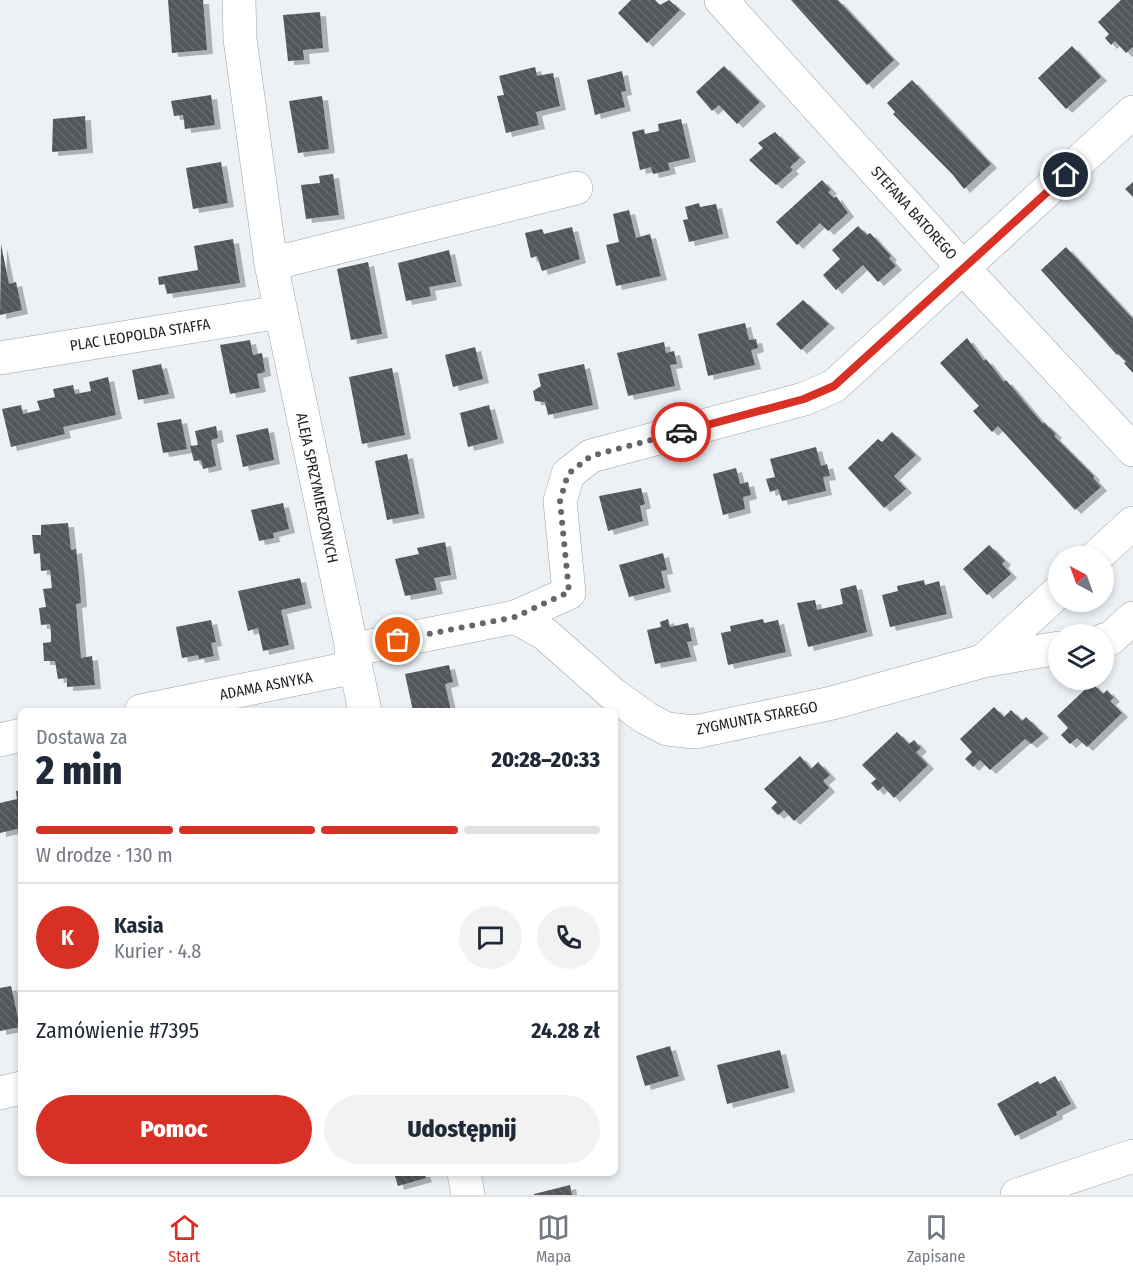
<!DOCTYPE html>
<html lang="pl">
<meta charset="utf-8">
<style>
:root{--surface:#fff;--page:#f2f2f3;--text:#1f2937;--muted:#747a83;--line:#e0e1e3;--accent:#d93025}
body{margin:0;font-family:"Fira Sans Condensed",sans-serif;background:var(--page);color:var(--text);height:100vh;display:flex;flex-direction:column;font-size:22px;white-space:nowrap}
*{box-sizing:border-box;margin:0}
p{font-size:20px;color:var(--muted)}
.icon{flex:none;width:33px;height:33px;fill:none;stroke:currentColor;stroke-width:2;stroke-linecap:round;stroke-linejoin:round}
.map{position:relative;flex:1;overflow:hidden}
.panel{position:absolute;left:18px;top:708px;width:600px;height:468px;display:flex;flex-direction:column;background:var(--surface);border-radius:9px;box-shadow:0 3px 9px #0003}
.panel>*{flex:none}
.needle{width:39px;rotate:319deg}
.tools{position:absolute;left:1048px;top:546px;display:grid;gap:12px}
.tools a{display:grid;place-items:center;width:66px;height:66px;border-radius:50%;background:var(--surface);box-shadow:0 3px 9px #0003;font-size:30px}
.pin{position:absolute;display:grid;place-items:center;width:51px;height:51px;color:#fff;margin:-26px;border:3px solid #fff;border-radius:50%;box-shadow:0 2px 6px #0007}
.courier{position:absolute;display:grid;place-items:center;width:60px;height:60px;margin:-30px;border:4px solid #d93025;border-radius:50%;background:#fff;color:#222;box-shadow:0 2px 8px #0007}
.overview em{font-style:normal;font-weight:800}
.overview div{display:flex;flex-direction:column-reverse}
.overview{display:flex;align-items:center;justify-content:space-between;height:102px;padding:0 18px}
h1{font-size:39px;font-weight:800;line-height:45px}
.bar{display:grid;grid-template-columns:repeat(4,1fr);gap:9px 6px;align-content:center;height:72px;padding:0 18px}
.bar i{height:8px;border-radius:4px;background:var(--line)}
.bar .active{background:var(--accent)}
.bar p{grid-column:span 4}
.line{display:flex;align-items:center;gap:15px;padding:0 18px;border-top:2px solid var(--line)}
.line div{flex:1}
.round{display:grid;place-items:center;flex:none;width:63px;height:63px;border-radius:32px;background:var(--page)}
.button{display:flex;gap:12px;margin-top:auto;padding:12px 18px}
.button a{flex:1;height:69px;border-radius:36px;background:var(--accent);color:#fff;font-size:24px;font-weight:800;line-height:69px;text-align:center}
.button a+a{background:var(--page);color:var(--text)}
.tabs{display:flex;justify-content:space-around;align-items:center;height:84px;border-top:2px solid var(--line);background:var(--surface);font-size:16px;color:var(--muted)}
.tabs a{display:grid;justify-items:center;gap:3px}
.tabs .active{color:var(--accent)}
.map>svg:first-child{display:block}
</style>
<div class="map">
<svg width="1133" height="1195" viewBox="0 0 1133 1195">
<defs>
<pattern id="building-back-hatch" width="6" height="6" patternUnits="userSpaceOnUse" patternTransform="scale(1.5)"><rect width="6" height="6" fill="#52565a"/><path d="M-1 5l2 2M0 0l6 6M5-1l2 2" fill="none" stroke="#676a6e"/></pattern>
<filter id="shadow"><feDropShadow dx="6" dy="4" stdDeviation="0" flood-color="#0004"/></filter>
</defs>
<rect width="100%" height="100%" fill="#ecf1f6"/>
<path fill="url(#building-back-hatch)" filter="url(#shadow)" d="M168,0H203L207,50L172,53Z
M631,0H655L660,5L669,0L680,10L647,43L618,13Z
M791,0H838L894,60L867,85Z
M1121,0H1133V47L1126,53L1115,41L1111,45L1105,38L1109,34L1098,22Z
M320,12L323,48L303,50L304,60L288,61L283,15Z
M1072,46L1101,77L1066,109L1038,78Z
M724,66L760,102L737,124L719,105L712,111L696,92Z
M535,67L537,76L553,73L560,106L536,112L539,125L506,133L497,96L504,95L499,76Z
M622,71L626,91L621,92L625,107L595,115L587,80Z
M912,80L991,164L964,189L953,175L893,114L895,112L887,103Z
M211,95L215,125L185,129L183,115L174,116L171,101Z
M322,96L329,149L298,153L289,101Z
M85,116L87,149L52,152L53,119Z
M681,119L690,158L668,163L670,170L653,174L651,167L640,170L632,132L644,129L645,134L659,131L658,124Z
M775,132L800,158L790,167L793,170L776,185L749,160L763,148L758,143Z
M221,162L228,203L193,209L186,168Z
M333,174L339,215L306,219L301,185L320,183L319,176Z
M822,180L831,190L828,192L834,198L836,196L848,213L828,231L820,223L797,245L776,222Z
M1133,182V197L1125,189Z
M699,203L700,207L716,204L723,234L689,242L683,220L688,219L685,207Z
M629,210L636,238L650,234L661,276L616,286L606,245L619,242L613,214Z
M858,226L867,235L870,233L891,256L889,258L896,266L878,282L863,265L836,290L823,275L840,259L832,250Z
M572,227L580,259L542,271L537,256L531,258L525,233L542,229L544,234Z
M233,239L240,283L167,294L165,284L159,285L158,277L198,270L194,246Z
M1,244L9,284L16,282L22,310L0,315Z
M1066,247L1133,319V373L1124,363L1126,362L1118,354L1117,355L1041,270Z
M449,250L456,282L429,287L431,296L406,301L398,263Z
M368,262L382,334L351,340L337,269Z
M803,300L829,324L801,350L776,324Z
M745,323L749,340L756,339L758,348L751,350L755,365L708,376L698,334Z
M967,338L984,361L986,359L1004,382L1006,380L1043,424L1044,422L1056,434L1054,436L1094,476L1093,478L1101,487L1075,510L998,426L992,432L973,411L979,406L940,363Z
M250,340L253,355L262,353L265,372L257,374L260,388L230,394L220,345Z
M664,342L666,353L674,351L677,364L670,365L675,386L628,396L617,353Z
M475,347L483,379L453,387L445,355Z
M161,364L169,394L138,400L132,370Z
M584,364L593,405L548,415L545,402L535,401L533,391L541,386L538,374Z
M392,368L405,435L362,444L349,377Z
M108,377L116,415L63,427L65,434L11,447L2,409L21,405L23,414L40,410L37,401L55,397L53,389L73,385L75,394L91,391L89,382Z
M489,405L498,439L468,447L460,413Z
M181,419L187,449L163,453L157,423Z
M216,426L218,438L211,440L216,466L203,469L201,460L194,461L190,446L198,445L195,431Z
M268,428L274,460L243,467L236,435Z
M892,432L916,455L894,476L906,489L884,508L848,468L878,439L882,442Z
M816,447L821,466L827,464L830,476L823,477L826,491L782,501L778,489L770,492L766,479L775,477L770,459Z
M407,454L419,514L387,520L375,461Z
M736,468L740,484L748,482L751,495L743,497L745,509L723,515L713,474Z
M641,488L645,504L640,506L643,521L608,531L599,496Z
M283,503L289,529L273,533L274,538L259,541L251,510Z
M68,523L71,550L76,549L79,576L81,603L76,604L81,658L92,656L95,685L67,687V678L58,679L55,661H44L43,643L51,642V633L50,624L41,625L39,608L46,607L43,589L52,588L50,570L41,571L40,553L34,554L32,535H41V525Z
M445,542L451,575L434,578L437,590L405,596L395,559L419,554L417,548Z
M989,545L1005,561L1002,564L1011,574L987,595L963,569Z
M663,553L667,570L661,571L665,588L629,597L619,565Z
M300,578L306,604L281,610L289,645L263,651L258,628L248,631L238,591Z
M924,580L925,585L939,581L947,614L890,627L882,595L898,591L897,586Z
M856,585L867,632L808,647L797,603L815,600L817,610L843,604L840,589Z
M668,619L670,627L688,623L692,641L687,642L691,657L655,664L647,630L661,627L660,622Z
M763,619L764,623L778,620L786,652L728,665L721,633L731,631L730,626Z
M211,620L216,642L211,643L214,656L199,659L198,655L182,658L176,627Z
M449,665L453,682L445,684L451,711H413L405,674Z
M1092,683L1103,694L1107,690L1114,698L1110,701L1122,713L1087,747L1077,738L1070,744L1061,735L1068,728L1057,716Z
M994,707L1004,717L1011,710L1022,721L1026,717L1043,734L1031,744L1025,739L990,770L980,760L973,767L965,759L972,752L960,739Z
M897,732L909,744L914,740L921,748L916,752L928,765L894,798L883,786L878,791L871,783L876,779L862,765Z
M800,756L811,769L818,762L830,775L823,781L829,788L794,821L784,810L778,815L771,808L777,802L764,789Z
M21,790V828L0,833V803L17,799L16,791Z
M11,986L20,1027L0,1031V988Z
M670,1046L679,1076L645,1086L636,1056Z
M780,1050L789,1088L727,1104L717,1065Z
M1055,1076L1071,1104L1056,1112L1057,1115L1015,1136L997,1104L1038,1081L1040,1084Z
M394,1173H424L426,1178L398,1186Z
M570,1185L572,1195H534V1194Z"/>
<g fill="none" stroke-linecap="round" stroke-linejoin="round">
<defs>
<path id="minor" d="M239,0L240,39L271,264L365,711
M721,0L964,269L1133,450
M271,264L576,188
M0,358L280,312
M1097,556L1133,523
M515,617L569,593L560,501L568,474L591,456L804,399L834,386L1133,112
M1104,640L1110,639L1133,618
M351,650L515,617L545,634L614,695L646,718L667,729L695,732L832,703L983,661L1059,591
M983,661L1059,648
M141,711L355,667
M0,740L21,735
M0,1093L21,1088
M464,1173L468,1195
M1017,1195L1133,1156"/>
</defs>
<use href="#minor" stroke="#9ca0a5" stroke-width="34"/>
<use href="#minor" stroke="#fff" stroke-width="33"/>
</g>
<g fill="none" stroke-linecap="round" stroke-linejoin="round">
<path stroke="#65686b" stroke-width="6" stroke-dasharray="0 10.8" d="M398,640L515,617L569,592L560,501L568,474L591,456L681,432"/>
<path stroke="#d93025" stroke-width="8" d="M681,432L804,399L834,386L1066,175"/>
</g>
<g text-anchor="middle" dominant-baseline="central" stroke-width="6" stroke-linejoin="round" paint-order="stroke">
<g font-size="15" fill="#1d1e20" stroke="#fcfdfe">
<text transform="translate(914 213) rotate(48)">STEFANA BATOREGO</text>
<text transform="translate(140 335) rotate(-9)">PLAC LEOPOLDA STAFFA</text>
<text transform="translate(317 488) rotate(78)">ALEJA SPRZYMIERZONYCH</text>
<text transform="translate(266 686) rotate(-11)">ADAMA ASNYKA</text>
<text transform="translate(757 718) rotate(-11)">ZYGMUNTA STAREGO</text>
</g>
</g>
</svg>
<div class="tools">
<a><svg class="needle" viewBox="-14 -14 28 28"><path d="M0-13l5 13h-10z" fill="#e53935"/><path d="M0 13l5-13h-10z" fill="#747a83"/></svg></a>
<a><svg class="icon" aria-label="layers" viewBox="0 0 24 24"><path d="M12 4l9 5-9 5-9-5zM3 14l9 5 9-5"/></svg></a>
</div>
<div class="pin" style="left:398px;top:640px;background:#ea580c"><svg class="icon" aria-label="bag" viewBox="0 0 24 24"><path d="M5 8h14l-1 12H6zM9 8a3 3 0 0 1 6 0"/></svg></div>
<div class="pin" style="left:1066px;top:175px;background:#1f2937"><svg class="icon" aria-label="home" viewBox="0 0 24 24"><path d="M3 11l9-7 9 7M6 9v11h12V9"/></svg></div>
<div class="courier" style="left:681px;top:432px"><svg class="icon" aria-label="car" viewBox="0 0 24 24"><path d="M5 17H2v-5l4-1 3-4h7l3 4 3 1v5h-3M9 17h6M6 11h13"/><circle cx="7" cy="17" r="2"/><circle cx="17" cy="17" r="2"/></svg></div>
<section class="panel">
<div class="overview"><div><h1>2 min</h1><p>Dostawa za</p></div><em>20:28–20:33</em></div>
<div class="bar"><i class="active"></i><i class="active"></i><i class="active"></i><i></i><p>W drodze · 130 m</p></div>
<div class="line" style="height:108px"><b class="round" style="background:var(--accent);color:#fff">K</b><div><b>Kasia</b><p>Kurier · 4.8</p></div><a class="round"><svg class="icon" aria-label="chat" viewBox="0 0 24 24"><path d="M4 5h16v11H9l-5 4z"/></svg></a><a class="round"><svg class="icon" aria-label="phone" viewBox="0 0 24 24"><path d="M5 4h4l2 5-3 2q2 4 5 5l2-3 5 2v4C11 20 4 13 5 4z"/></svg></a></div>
<div class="line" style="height:78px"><div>Zamówienie #7395</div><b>24.28 zł</b></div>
<div class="button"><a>Pomoc</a><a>Udostępnij</a></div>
</section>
</div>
<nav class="tabs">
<a class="active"><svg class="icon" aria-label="home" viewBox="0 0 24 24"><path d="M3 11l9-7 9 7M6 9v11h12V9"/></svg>Start</a>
<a><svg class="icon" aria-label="map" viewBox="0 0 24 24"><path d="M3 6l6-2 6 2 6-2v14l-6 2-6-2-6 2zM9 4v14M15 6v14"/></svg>Mapa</a>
<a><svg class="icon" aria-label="saved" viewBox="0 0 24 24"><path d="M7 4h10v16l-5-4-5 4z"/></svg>Zapisane</a>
</nav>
